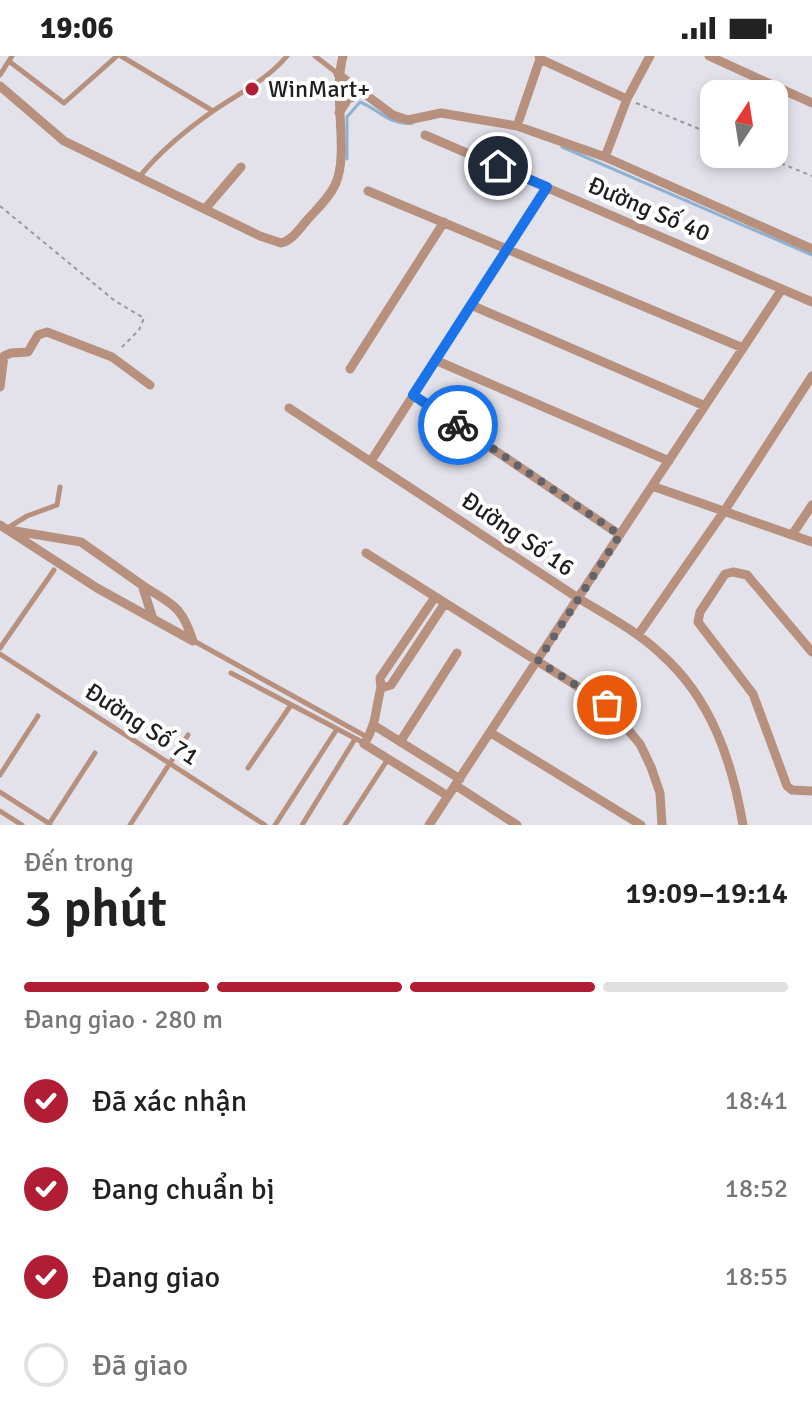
<!DOCTYPE html>
<html lang="vi">
<meta charset="utf-8">
<style>
:root{--surface:#fff;--page:#f2f2f2;--text:#222;--muted:#767676;--line:#e0e0e0;--accent:#b01d34}
body{margin:0;font-family:Signika,sans-serif;background:var(--page);color:var(--text);height:100vh;display:flex;flex-direction:column;font-size:30px;white-space:nowrap}
*{box-sizing:border-box;margin:0}
p{font-size:26px;color:var(--muted)}
.icon{flex:none;width:44px;height:44px;fill:none;stroke:currentColor;stroke-width:2;stroke-linecap:round;stroke-linejoin:round}
.map{position:relative;height:769px;overflow:hidden}
.panel{display:flex;flex-direction:column;background:var(--surface);flex:1}
.panel>*{flex:none}
.needle{width:52px;rotate:12deg}
.tools{position:absolute;left:700px;top:24px;display:grid;gap:16px}
.tools a{display:grid;place-items:center;width:88px;height:88px;border-radius:16px;background:var(--surface);box-shadow:0 4px 12px #0003;font-size:40px}
.pin{position:absolute;display:grid;place-items:center;width:68px;height:68px;color:#fff;margin:-34px;border:4px solid #fff;border-radius:50%;box-shadow:0 2px 8px #0007}
.courier{position:absolute;display:grid;place-items:center;width:80px;height:80px;margin:-40px;border:6px solid #1a73e8;border-radius:50%;background:#fff;color:#222;box-shadow:0 2px 10px #0007}
.headline em{font-style:normal;font-weight:600}
.headline div{display:flex;flex-direction:column-reverse}
.headline{display:flex;align-items:center;justify-content:space-between;height:136px;padding:0 24px}
h1{font-size:52px;font-weight:600;line-height:60px}
.bar{display:grid;grid-template-columns:repeat(4,1fr);gap:12px 8px;align-content:center;height:96px;padding:0 24px}
.bar i{height:10px;border-radius:6px;background:var(--line)}
.bar .selected{background:var(--accent)}
.bar p{grid-column:span 4}
ol{padding:0 24px;list-style:none}
li{display:flex;align-items:center;gap:24px;height:88px}
li p{margin-inline-start:auto}
li .icon{padding:8px;border-radius:50%;background:var(--accent);color:#fff;stroke-width:4}
li:last-child{color:var(--muted)}
li i{width:44px;height:44px;border:4px solid var(--line);border-radius:50%}
.status{display:flex;justify-content:space-between;align-items:center;height:56px;padding:0 40px;background:var(--surface);direction:ltr}
.status svg{height:22px;fill:currentColor}
.map>svg:first-child{display:block}
</style>
<div class="status"><b>19:06</b><svg viewBox="0 0 49 12"><path d="M0 12V9h3v3zM5 12V6h3v6zM10 12V3h3v9zM15 12V0h3v12zM26 1h20v11H26zM47 4h2v5h-2z"/></svg></div>
<div class="map">
<svg width="812" height="769" viewBox="0 0 812 769">
<rect width="100%" height="100%" fill="#e3e2eb"/>
<g fill="none" stroke-linecap="round" stroke-linejoin="round">
<path stroke="#8fb1d2" stroke-width="3" d="M562,91L812,199
M347,103V61L360,46C378,53 392,71 413,67"/>
<path stroke="#98979e" stroke-width="2" stroke-dasharray="4 4" stroke-linecap="butt" d="M636,47L714,79
M759,98L812,120
M0,150L115,245L144,262L139,274L120,293"/>
<path stroke="#b7907e" stroke-width="5" d="M121,0L213,55
M315,0L337,17
M10,6L64,47L117,0
M0,19L12,0
M140,120C162,93 187,73 216,53C240,37 268,23 287,0
M6,473L27,460L57,449L60,431
M194,585L367,681
M0,592L54,514
M0,598L265,769
M231,617L364,687
M248,712L291,649
M0,719L38,660
M0,736L50,768
M0,755L22,769
M49,768L95,697
M130,769L188,679
M275,769L337,673
M302,769L355,683
M345,769L388,703"/>
<path stroke="#b7907e" stroke-width="9" d="M709,0L812,47
M540,3L627,43
M338,18L393,59L408,64L441,57L517,70L605,101L812,193
M0,30L64,85L260,180L281,187C293,184 300,172 308,163C318,152 329,142 335,129C350,98 332,39 343,0
M339,57L348,43L363,37
M517,70L540,3L539,0
M425,79L812,246
M605,101L627,43L650,0
M368,135L743,292
M205,153L241,111
M471,249L705,350
M435,304L669,405
M350,313L444,166
M0,331L4,300L11,297L28,296L38,279L47,276L112,301L150,329
M413,339L620,479
M289,352L578,542L429,769
M371,405L547,131
M652,430L812,486
M0,469L97,532L193,585
M9,474L81,486L142,529L153,563
M792,479L812,449
M366,497L607,649L640,688L651,711L660,737L662,769
M142,529C172,549 181,548 193,585
M435,541L380,622L381,632L391,629L445,547
M638,579L725,454L812,320
M812,596L747,519L733,516L725,518L700,556L698,566L753,638L787,730L792,734L812,735
M381,632C375,654 377,668 364,688L448,740
M375,670L460,723
M491,677L641,769
M400,686L457,597
M455,729L517,769
M743,769C732,705 711,642 661,598C637,575 606,559 578,542L782,233"/>
</g>
<g fill="none" stroke-linecap="round" stroke-linejoin="round">
<path stroke="#636368" stroke-width="8" stroke-dasharray="0 14.4" d="M458,369L620,479L538,605L607,649"/>
<path stroke="#1a73e8" stroke-width="10" d="M458,369L413,339L547,131L498,110"/>
</g>
<circle fill="#b01d34" stroke="#fff" stroke-width="3" cx="252" cy="33" r="8"/>
<g text-anchor="middle" dominant-baseline="central" stroke-width="8" stroke-linejoin="round" paint-order="stroke">
<g font-size="24" fill="#1e1e22" stroke="#fff" text-anchor="start">
<text x="268" y="33">WinMart+</text>
</g>
<g font-size="24" fill="#1e1e22" stroke="#fff">
<text transform="translate(649 153) rotate(23)">Đường Số 40</text>
<text transform="translate(518 478) rotate(34)">Đường Số 16</text>
<text transform="translate(142 668) rotate(33)">Đường Số 71</text>
</g>
</g>
</svg>
<div class="tools">
<a><svg class="needle" viewBox="-14 -14 28 28"><path d="M0-13l5 13h-10z" fill="#e53935"/><path d="M0 13l5-13h-10z" fill="#767676"/></svg></a>
</div>
<div class="pin" style="left:607px;top:649px;background:#ea580c"><svg class="icon" aria-label="bag" viewBox="0 0 24 24"><path d="M5 8h14l-1 12H6zM9 8a3 3 0 0 1 6 0"/></svg></div>
<div class="pin" style="left:498px;top:110px;background:#1f2937"><svg class="icon" aria-label="home" viewBox="0 0 24 24"><path d="M3 11l9-7 9 7M6 9v11h12V9"/></svg></div>
<div class="courier" style="left:458px;top:369px"><svg class="icon" aria-label="bike" viewBox="0 0 24 24"><circle cx="6" cy="16" r="4"/><circle cx="18" cy="16" r="4"/><path d="M6 16l4-8h5l3 8M10 8l3 8H6M13 5h3"/></svg></div>
</div>
<section class="panel">
<div class="headline"><div><h1>3 phút</h1><p>Đến trong</p></div><em>19:09–19:14</em></div>
<div class="bar"><i class="selected"></i><i class="selected"></i><i class="selected"></i><i></i><p>Đang giao · 280 m</p></div>
<ol>
<li><svg class="icon" aria-label="check" viewBox="0 0 24 24"><path d="M5 12l5 5 9-10"/></svg>Đã xác nhận<p>18:41</p></li>
<li><svg class="icon" aria-label="check" viewBox="0 0 24 24"><path d="M5 12l5 5 9-10"/></svg>Đang chuẩn bị<p>18:52</p></li>
<li><svg class="icon" aria-label="check" viewBox="0 0 24 24"><path d="M5 12l5 5 9-10"/></svg>Đang giao<p>18:55</p></li>
<li><i></i>Đã giao</li>
</ol>
</section>
